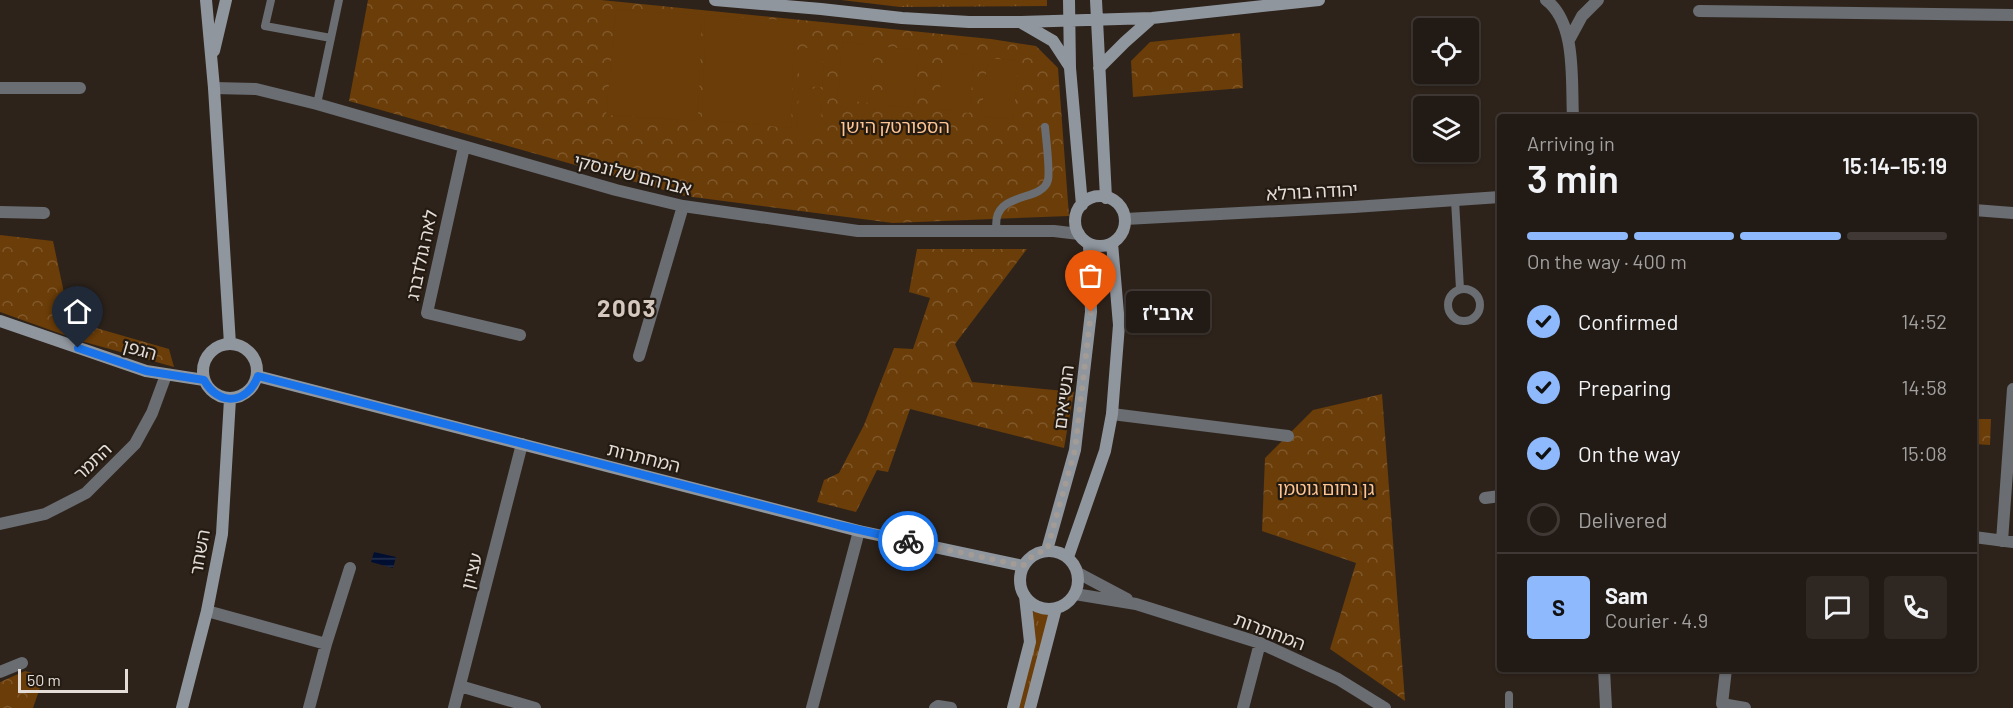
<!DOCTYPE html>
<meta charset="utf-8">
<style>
:root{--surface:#221a14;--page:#2e2722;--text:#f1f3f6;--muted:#a2a1a0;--line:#3f3834;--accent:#8eb9fc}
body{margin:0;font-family:Barlow,"Noto Sans Hebrew",sans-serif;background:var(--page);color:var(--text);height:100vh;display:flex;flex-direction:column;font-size:22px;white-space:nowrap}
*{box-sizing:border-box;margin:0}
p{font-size:20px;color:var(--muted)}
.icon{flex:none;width:33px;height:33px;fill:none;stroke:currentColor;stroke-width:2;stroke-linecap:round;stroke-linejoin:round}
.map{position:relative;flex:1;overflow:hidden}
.sheet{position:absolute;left:1497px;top:114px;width:480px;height:558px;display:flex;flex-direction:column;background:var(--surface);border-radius:6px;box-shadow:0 2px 4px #0004,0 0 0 2px var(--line)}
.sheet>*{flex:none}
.fabs{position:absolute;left:1413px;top:18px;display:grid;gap:12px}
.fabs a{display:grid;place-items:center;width:66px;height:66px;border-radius:6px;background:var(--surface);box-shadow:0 2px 4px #0004,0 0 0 2px var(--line);font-size:30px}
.scale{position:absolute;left:18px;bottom:15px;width:110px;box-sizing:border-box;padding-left:6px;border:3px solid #e3dcd7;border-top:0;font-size:16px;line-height:21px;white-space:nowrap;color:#e3dcd7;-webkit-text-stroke:4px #231a12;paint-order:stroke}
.pin{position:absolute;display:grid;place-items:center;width:51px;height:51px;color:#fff;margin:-62px -26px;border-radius:50% 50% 50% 0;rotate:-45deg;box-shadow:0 0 6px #0007}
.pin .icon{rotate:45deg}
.courier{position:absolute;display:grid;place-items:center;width:60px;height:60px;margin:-30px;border:4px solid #1a73e8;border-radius:50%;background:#fff;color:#222;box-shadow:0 2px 8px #0007}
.bubble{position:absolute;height:42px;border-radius:6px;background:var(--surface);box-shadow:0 2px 4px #0004,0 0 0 2px var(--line);font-size:20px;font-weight:600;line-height:42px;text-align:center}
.overview em{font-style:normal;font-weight:600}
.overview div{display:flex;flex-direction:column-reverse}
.overview{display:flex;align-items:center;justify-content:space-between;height:102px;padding:0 30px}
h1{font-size:39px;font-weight:600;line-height:45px}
.bar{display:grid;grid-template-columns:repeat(4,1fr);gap:9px 6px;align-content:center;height:72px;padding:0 30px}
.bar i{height:8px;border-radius:4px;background:var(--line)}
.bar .active{background:var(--accent)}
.bar p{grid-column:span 4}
.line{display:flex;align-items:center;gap:15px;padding:0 30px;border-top:2px solid var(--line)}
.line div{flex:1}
.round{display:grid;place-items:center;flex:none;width:63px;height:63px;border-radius:6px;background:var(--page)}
ol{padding:0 30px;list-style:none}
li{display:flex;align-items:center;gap:18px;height:66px}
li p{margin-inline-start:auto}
li .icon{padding:6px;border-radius:50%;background:var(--accent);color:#111;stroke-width:4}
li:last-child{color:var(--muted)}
li i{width:33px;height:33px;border:3px solid var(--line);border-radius:50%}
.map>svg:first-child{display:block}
</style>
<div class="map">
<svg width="2013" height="708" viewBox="0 0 2013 708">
<defs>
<pattern id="grass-tufts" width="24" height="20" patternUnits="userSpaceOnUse" patternTransform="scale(1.5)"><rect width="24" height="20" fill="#6b3d08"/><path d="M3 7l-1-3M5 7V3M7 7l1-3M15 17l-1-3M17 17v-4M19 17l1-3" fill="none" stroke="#80582b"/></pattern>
<pattern id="park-crowns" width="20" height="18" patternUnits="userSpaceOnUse" patternTransform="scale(1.5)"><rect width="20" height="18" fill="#6b3d08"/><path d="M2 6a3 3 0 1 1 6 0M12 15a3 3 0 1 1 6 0" fill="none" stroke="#80582b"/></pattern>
<pattern id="water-rules" width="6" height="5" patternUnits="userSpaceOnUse" patternTransform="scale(1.5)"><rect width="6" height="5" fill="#000e31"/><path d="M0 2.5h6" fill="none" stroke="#25304e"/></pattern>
</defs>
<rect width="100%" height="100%" fill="#2d231b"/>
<path fill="url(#grass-tufts)" d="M841,0H1047V6L900,7Z
M1031,611L1051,615L1025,708H1018Z"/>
<path fill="url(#park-crowns)" d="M368,0H601L991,39L1036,46L1058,68L1069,216L893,223L685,196L349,101Z
M1240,33L1243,88L1133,97L1131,61L1150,42Z
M0,235L53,241L67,307L89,326L169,349L174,367L81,341L0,312Z
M917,249H1027L955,344L972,382L1074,392L1064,448L910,409L888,472L877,470L856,512L817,502L824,480L839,473L864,425L894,348L913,349L930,298L909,292Z
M1382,394L1405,701L1330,649L1356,563L1262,531L1265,458L1313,410Z
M1974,419H1991L1990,445L1974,444Z
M25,671L44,676L33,708H0V682Z"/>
<path fill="#6b3d08" d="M616,10L702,15L698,121L606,115Z
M706,15L795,21L791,128L702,120Z
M843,42L875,45L869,103L837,99Z
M887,47L919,50L913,108L881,105Z
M799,48H823L822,87L799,86Z
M944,51L975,55L969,113L938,109Z
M988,58L1019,61L1013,119L981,116Z
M799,88L822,89L821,132H797Z"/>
<path fill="url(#water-rules)" d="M374,552L396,557L393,568L371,562Z"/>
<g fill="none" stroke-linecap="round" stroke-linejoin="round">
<path stroke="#6a6d72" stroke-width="8" d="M271,0L265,26L331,38
M317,104L339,0
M1455,200L1460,289
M997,232C989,189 1042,204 1048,180C1050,171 1046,137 1045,127
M1448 305a16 16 0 1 1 32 0a16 16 0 1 1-32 0Z
M1509,708V695"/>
<path stroke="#6a6d72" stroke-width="12" d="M1546,0C1577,23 1571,82 1573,117
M1699,11L2013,15
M1569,40L1582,16L1598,0
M0,88H80
M214,88L256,89L317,104L616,190L683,206L858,231H1054L1079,234
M464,147L427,313L520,335
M1974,210L2013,213
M0,212L44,213
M1125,219L1354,207L1500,197
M639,356L683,206
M1112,414L1288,436
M1485,498L1500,496
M0,524L45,514L86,493L135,444L152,413L166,375
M1974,537L2013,542
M2002,541L2013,389
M1078,573L1127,599
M1075,594L1136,604L1260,643L1338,679L1385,708
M207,611L326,644
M1604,669L1606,708
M1726,669L1722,704L1745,708
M0,672L22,663
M460,686L535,708
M309,708L326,644L350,568
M454,708L522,444
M812,708L859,531
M935,708L938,706L951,708
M1243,708L1260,643"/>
<path stroke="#90969e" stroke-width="12" d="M206,0L214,88L230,344
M715,0L821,9L902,18L969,22H1021L1152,18L1319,0
M1069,0L1070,68L1082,205
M1096,0L1106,198
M1022,23L1053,41L1070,67
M214,51L226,0
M1099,68L1125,42L1152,18
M1075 221a25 25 0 1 1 50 0a25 25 0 1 1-50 0Z
M0,321L146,371L204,380
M203 371a27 27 0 1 1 54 0a27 27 0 1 1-54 0Z
M257,376L859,531L1023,566
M1047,550L1075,450L1091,312L1089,244
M1020 580a29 29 0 1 1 58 0a29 29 0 1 1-58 0Z
M1068,557L1105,451L1112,414L1119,325L1112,243
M182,708L207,611L222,534L230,399
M1013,708L1030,642L1025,596
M1030,708L1056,608"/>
</g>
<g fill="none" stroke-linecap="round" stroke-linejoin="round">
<path stroke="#a39b95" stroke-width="6" stroke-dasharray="0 10.8" d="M908,541L1023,566C1030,557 1036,553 1047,550L1075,450L1091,312"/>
<path stroke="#1a73e8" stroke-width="8" d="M78,348L146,371L204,380C218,406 247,405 258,376L838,525L908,541"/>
</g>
<g text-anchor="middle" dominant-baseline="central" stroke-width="4.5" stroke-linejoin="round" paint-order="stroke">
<g font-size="18" fill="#ffc593" stroke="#231a12">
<text x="895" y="126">הספורטק הישן</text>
<text x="1326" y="488">גן נחום גוטמן</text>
</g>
<g font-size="18" fill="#e3dcd7" stroke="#231a12">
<text transform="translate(633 174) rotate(14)">אברהם שלונסקי</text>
<text transform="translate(1312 191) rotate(-3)">יהודה בורלא</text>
<text transform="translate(421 255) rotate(-78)">לאה גולדברג</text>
<text transform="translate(140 349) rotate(16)">הגפן</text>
<text transform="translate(1063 397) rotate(-83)">הנשיאים</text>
<text transform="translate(644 457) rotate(14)">המחתרות</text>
<text transform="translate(92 461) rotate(-44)">התמר</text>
<text transform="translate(199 552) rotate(-80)">השחר</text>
<text transform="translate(471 571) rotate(-75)">עציון</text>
<text transform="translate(1270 631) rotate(21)">המחתרות</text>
</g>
<g font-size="24" font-weight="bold" letter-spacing="1.5" fill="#d5c8be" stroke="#231a12">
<text x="627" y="307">2003</text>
</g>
</g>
</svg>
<div class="fabs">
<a><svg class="icon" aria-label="locate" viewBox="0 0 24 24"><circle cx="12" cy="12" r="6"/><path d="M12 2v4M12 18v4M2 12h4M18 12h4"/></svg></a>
<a><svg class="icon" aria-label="layers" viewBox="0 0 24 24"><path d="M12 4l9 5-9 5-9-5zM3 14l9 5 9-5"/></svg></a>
</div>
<div class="scale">50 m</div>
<div class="pin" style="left:1091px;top:312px;background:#ea580c"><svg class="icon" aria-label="bag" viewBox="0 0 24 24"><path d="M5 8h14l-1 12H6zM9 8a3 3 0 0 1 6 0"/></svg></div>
<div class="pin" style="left:78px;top:348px;background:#1f2937"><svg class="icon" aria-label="home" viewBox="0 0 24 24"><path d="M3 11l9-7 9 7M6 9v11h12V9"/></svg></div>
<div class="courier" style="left:908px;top:541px"><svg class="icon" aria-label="bike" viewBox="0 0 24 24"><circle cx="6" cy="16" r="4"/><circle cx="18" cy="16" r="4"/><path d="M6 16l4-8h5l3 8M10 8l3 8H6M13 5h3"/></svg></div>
<div class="bubble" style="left:1126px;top:291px;width:84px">ארבי'ז</div>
<section class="sheet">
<div class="overview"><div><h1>3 min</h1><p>Arriving in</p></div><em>15:14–15:19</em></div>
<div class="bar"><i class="active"></i><i class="active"></i><i class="active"></i><i></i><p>On the way · 400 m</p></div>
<ol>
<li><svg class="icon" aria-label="check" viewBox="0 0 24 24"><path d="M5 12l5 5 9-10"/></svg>Confirmed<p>14:52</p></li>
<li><svg class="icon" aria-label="check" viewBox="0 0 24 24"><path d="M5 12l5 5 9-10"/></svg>Preparing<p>14:58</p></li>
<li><svg class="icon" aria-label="check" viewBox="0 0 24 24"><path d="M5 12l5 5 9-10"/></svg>On the way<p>15:08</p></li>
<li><i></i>Delivered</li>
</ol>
<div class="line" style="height:108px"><b class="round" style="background:var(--accent);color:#111">S</b><div><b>Sam</b><p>Courier · 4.9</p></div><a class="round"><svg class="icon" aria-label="chat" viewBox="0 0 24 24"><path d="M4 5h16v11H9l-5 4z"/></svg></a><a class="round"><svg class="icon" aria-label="phone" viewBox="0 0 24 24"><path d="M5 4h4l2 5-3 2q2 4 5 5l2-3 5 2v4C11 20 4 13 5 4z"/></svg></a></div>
</section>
</div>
